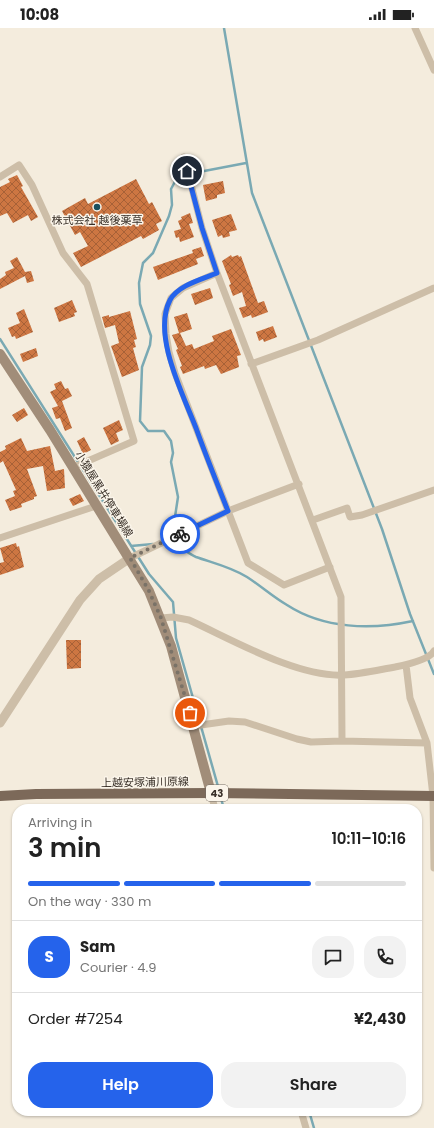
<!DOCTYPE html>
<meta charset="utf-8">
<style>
:root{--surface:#fff;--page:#f2f2f2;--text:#222;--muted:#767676;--line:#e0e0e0;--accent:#2563eb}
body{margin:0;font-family:Poppins,"Noto Sans JP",sans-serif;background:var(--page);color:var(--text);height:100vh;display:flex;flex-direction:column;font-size:15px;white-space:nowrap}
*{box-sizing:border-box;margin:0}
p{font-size:13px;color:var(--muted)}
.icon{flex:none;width:22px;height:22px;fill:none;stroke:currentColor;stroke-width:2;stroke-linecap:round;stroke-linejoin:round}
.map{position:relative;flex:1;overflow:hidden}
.drawer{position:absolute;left:12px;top:776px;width:410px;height:312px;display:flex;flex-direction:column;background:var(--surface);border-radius:16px;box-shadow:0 1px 3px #0004}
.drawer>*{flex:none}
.pin{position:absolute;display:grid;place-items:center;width:34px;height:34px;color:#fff;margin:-17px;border:2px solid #fff;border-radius:50%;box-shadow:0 1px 4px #0007}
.courier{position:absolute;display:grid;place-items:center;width:40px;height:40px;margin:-20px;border:3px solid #2563eb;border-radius:50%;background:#fff;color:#222;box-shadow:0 1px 5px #0007}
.headline em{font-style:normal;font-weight:600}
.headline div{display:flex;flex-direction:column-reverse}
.headline{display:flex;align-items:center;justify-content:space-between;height:68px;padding:0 16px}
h1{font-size:26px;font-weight:600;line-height:30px}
.bar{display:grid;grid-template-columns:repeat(4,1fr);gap:6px 4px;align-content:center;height:48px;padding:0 16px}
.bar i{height:5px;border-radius:3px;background:var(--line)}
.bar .current{background:var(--accent)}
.bar p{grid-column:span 4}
.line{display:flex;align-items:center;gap:10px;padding:0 16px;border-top:1px solid var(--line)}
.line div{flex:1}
.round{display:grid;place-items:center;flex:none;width:42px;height:42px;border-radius:16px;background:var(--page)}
.action{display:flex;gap:8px;margin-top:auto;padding:8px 16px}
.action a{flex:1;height:46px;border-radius:16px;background:var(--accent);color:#fff;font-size:16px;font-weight:600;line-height:46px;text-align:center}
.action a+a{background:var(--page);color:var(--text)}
.status{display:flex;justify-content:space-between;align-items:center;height:28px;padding:0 20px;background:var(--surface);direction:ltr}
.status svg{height:11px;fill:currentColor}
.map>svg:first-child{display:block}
</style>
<div class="status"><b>10:08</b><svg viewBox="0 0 49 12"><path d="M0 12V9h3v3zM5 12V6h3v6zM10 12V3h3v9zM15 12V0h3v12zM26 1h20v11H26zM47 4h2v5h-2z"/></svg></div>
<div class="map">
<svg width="434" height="1100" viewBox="0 0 434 1100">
<defs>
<pattern id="building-cross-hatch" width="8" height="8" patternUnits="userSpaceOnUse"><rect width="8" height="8" fill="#cd7642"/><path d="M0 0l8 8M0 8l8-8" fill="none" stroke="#a76137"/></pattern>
</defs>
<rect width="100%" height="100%" fill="#f4ecdd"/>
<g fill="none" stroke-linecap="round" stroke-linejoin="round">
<path stroke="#7aa9b3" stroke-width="2.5" d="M224,0L252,165L382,501L410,586L434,646
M0,311L149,546L173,574L176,610L219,762
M170,515C180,516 186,525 196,529C213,535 231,539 247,549C261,558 273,569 287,577C324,601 371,602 413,593
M171,515L178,469L171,434L173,425L171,413L164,403H148L140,393L142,339L150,317L151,308L140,276L139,255L143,235L153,225L169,188L172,177L171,161L178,148L246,135
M131,518L153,516
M220,767L224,781
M309,1083L314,1100"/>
</g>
<path fill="url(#building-cross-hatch)" d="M17,147L23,158L21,159L38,189L31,193L28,187L13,195L7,185L0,188V159L10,154L8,151Z
M136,151L149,176L152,174L162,193L156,196L159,202L143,211L141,208L81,239L73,225L88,218L80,204L75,207L62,183L85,170L88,176Z
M223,153L225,165L217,167V170L206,173L203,157Z
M190,185L193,195L189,196L194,209L180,214L179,209L176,210L174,203L181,201L178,193L182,191L181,189Z
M231,186L237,202L229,204L230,208L223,210L222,207L218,209L212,192Z
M201,219L204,228L196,231L198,236L158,252L153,239L193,225L192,222Z
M231,227L232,229L238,227L239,229L241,228L258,275L264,273L268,284L252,290L251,287L243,290L239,280L246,278L242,264L233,268L229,257L231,256L222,233Z
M17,229L25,244L31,243L34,253L27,255L25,248L0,261V251L6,247L5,244L14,240L10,233Z
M210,260L213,270L195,277L191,266Z
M72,272L77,284L74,285L75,288L59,294L54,280Z
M24,281L33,304L16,311L15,308L12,309L8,300L20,295L16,285Z
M130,283L137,311L134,312L136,319L133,320L139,342L122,349L111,318L119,315L115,297L105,300L102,289L109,287V289Z
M187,285L192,301L180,305L186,318L192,316L194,321L214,313L212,308L231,301L241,327L237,328L239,339L221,346L216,337L205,341L204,338L183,346L180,339L182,338L176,322L178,321L172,307L179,305L174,289Z
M273,298L277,309L264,314L263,311L259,313L256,304Z
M36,320L38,328L23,334L20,326Z
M61,353L65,361L68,360L72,368L62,373L72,400L65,403L60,390L56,391L52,380L58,378L50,364L56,361L54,356Z
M24,380L28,387L17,394L12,387Z
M119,392L123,402L116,405L119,413L111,417L103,400Z
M84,409L91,422L83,426L77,413Z
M21,410L27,423L50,418L55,443L64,441L65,460L47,463L43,438L27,441L37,468L34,469V471L21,476L22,479L10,483L5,472L15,468L13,463L16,462L3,433L0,435V424L6,421L5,418Z
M80,466L84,473L73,478L69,471Z
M16,515L17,519L19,518L24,539L0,547V535L4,534L0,520Z
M66,612H81V640L67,641Z"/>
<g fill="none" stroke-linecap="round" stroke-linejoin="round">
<path stroke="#cdbea8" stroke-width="7" d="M415,0L434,42
M184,129L202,200L217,245L341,569L342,713L427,715
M0,149L19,137L32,157L63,225L87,256L134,413L74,439
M217,245L183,260L171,270L165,286L166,306L169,324L175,345L248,535L284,557L330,539
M251,336L318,312L434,260
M313,492L347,480L350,489L362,487L434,462
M0,510L96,478
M130,530L228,483L299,456
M161,590L173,589L189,592C231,611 298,650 344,647C360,646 378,642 395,639C405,637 429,632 434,623
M406,637L410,670L427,715L433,768L434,840
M194,698L229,693L245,694L297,711L311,714L342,713
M211,765L215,781
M301,1083L306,1100"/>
<path stroke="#cdbea8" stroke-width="9" d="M0,695L80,572L99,551L130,530"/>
<path stroke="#a18d79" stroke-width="10" d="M0,326L50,402L149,563L171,618L211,765"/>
<path stroke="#7c6959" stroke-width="10" d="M0,768L36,766L211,765L434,768"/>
</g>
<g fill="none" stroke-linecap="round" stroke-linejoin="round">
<path stroke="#7a7267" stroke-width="4" stroke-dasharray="0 7.2" d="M180,506L130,530L149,563L161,590L190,685"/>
<path stroke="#2563eb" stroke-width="5" d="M180,506L228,483C217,455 206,428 196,400C183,366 152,307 170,272C178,257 203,251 217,245L202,200L187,143"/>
</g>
<circle fill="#1b505e" stroke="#fbf5ea" stroke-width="1.5" cx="97" cy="179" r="4"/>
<g text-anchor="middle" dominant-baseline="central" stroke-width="3" stroke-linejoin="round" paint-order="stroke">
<rect fill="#fbf5ea" stroke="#736b62" stroke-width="1" x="206" y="757" width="22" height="16" rx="3"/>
<g font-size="10" font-weight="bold" fill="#393028">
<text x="217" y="765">43</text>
</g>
<g font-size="11" fill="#393028" stroke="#fbf5ea">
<text x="97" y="192">株式会社 越後薬草</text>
</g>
<g font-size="11" fill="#393028" stroke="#fbf5ea">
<text transform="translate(104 466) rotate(58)">小猿屋黒井停車場線</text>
<text transform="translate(145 754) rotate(-1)">上越安塚浦川原線</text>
</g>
</g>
</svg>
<div class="pin" style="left:190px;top:685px;background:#ea580c"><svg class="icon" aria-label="bag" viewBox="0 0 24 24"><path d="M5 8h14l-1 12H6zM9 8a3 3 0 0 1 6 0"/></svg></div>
<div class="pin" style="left:187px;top:143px;background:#1f2937"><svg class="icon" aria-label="home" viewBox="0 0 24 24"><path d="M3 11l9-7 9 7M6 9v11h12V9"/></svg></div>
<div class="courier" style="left:180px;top:506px"><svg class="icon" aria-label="bike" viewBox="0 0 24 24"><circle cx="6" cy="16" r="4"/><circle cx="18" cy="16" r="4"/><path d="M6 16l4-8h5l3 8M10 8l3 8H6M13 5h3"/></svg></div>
<section class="drawer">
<div class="headline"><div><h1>3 min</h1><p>Arriving in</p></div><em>10:11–10:16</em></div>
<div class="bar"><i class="current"></i><i class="current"></i><i class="current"></i><i></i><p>On the way · 330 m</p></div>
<div class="line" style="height:72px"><b class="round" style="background:var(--accent);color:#fff">S</b><div><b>Sam</b><p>Courier · 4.9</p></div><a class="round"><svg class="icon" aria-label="chat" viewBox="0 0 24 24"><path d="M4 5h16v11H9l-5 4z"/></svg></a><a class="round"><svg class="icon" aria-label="phone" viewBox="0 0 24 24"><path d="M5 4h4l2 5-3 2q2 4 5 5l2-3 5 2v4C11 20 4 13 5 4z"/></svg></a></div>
<div class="line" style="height:52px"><div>Order #7254</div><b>¥2,430</b></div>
<div class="action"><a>Help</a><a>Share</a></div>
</section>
</div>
